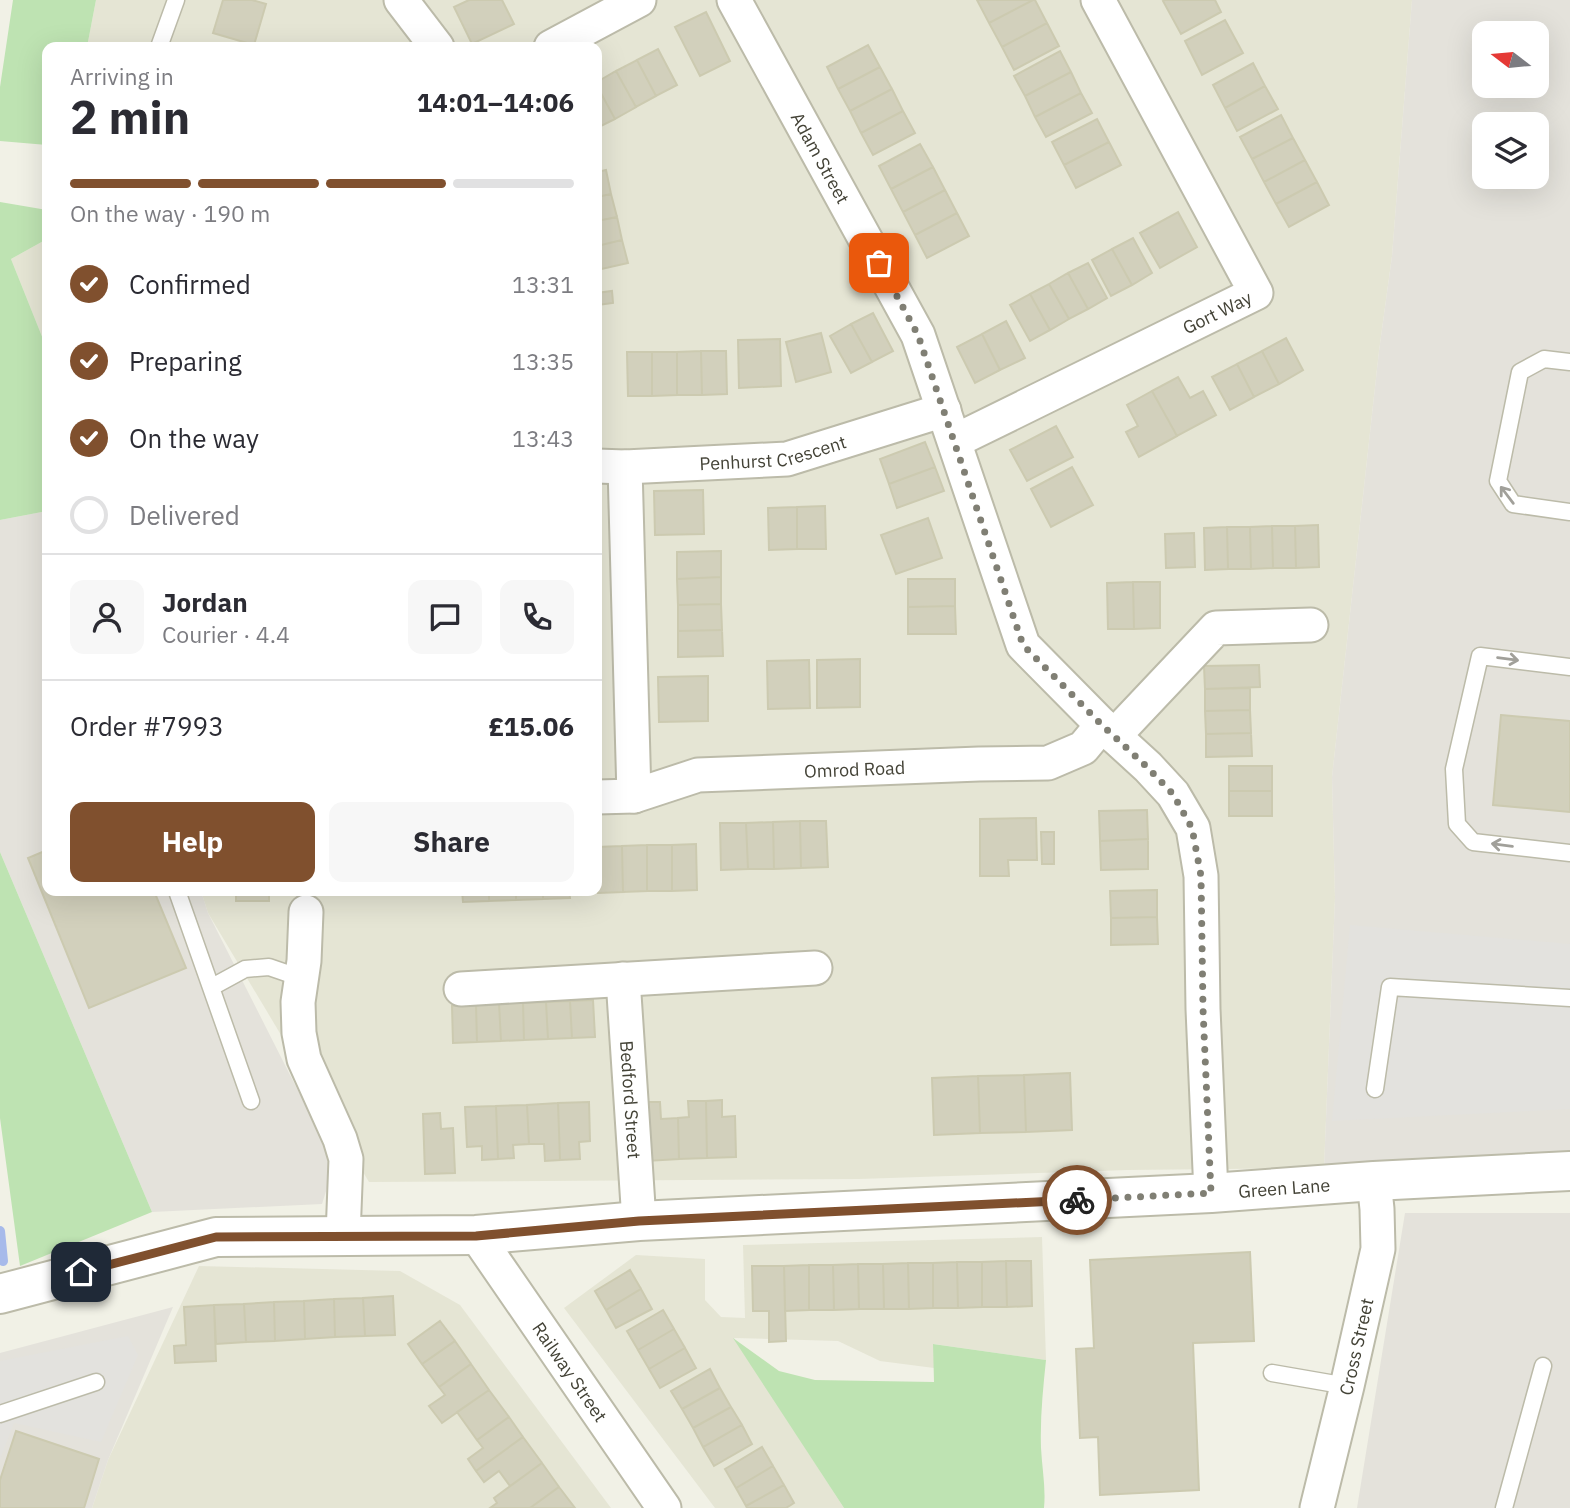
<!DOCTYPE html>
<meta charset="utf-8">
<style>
:root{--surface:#fff;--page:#f7f7f7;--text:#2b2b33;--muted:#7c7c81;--line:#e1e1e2;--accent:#80502e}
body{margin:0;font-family:"IBM Plex Sans",sans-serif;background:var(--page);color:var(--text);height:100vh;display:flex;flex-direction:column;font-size:26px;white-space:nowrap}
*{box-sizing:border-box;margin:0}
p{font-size:23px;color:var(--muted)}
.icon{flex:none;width:38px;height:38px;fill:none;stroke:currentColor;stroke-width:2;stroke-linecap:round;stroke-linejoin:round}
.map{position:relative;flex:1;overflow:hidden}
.side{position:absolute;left:42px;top:42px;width:560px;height:854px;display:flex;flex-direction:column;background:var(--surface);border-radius:14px;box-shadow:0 7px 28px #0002}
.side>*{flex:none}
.needle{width:46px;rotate:286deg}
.fabs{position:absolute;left:1472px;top:21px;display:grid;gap:14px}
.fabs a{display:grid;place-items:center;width:77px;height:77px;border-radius:14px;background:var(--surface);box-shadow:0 7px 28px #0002;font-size:35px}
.pin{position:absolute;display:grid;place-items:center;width:60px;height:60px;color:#fff;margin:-30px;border-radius:14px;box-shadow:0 4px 10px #0006}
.courier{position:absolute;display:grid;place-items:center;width:70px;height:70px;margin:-35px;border:5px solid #80502e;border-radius:50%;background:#fff;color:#222;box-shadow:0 2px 9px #0007}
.summary em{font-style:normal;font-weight:700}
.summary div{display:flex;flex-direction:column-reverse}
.summary{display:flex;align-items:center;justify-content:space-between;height:119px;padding:0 28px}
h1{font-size:46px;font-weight:700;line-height:52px}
.bar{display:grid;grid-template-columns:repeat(4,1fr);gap:10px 7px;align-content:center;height:84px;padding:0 28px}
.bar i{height:9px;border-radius:5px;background:var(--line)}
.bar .active{background:var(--accent)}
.bar p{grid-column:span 4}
.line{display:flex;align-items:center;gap:18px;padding:0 28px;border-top:2px solid var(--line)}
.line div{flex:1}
.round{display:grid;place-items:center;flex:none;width:74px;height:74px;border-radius:14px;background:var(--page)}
ol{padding:0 28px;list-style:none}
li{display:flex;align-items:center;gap:21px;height:77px}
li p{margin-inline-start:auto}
li .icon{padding:7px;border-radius:50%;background:var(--accent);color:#fff;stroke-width:4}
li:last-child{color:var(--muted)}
li i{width:38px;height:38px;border:4px solid var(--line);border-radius:50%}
.button{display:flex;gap:14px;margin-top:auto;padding:14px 28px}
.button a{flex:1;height:80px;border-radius:14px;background:var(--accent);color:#fff;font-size:28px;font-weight:700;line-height:80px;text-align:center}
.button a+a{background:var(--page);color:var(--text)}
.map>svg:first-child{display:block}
</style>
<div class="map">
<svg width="1570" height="1508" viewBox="0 0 1570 1508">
<rect width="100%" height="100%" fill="#f1f1e6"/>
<path fill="#e5e5d4" d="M96,0H1412L1392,256L1379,351L1332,777L1335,898L1324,1168L1127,1170L859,1179L369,1182L208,913L201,891H597V47H87Z
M47,239V349L11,259Z
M1042,1237L1046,1360L934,1344V1368L880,1361L838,1341L734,1338L844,1508H715L564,1308L636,1255L705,1259V1300L721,1317L745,1318L743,1245Z
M199,1266L400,1271L460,1305L611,1508H92L108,1460Z"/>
<path fill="#e4e2db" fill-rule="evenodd" d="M1412,0H1570V1153L1324,1168L1335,898L1332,777L1379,351L1392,256ZM1484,33H1536V86H1484ZM1484,124H1536V177H1484Z
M47,511V891H201L208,913L324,1142L331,1175L322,1204L152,1212L0,852V520Z
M1405,1213H1570V1508H1357Z
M173,1307L108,1460L92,1508H0V1353Z"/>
<path fill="#bee3b2" d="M13,0H96L87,47H47V145L0,141V87Z
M0,202L47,210V239L11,259L47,349V511L0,520Z
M0,852L152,1212L20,1266L0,1118Z
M733,1338L779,1371L815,1380L934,1382L933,1344L1046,1360C1043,1389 1040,1418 1041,1448C1042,1468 1046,1488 1044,1508H844Z"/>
<path fill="#e3e2de" d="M1350,925L1570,944V1109L1332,1121Z
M128,1336L138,1355L101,1442L14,1423L0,1459V1361Z"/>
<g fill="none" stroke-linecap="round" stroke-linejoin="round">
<path stroke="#a7baea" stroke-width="10" d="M0,1231L3,1261"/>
</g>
<path fill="#d2d0bc" stroke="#cccab0" stroke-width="2" d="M223,0H252L266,4L254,45L213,33Z
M469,0H502L514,24L472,44L454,7Z
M977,0H1033L989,23Z
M1033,0H1035L1047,23L1002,47L989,23Z
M1165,0H1215L1221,12L1181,34L1163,1Z
M706,12L730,61L700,76L675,27Z
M1225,20L1243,53L1202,75L1185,41Z
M1047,23L1059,46L1014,70L1002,47Z
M868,45L880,67L838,89L827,67Z
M658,49L677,85L656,96L637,60Z
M1060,51L1071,72L1025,96L1014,76Z
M637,60L656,96L636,107L616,71Z
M1253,63L1265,86L1225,108L1213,85Z
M880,67L892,89L850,111L838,89Z
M616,71L636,107L615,119L597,86V82Z
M1071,72L1081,93L1035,117L1025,96Z
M597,86L615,119L597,128Z
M1265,86L1278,109L1237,131L1225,108Z
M892,89L903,111L861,133L850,111Z
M1081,93L1092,113L1046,137L1035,117Z
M903,111L915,133L873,155L861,133Z
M1281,115L1293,138L1252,159L1240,137Z
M1097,119L1109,142L1064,165L1052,142Z
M1293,138L1305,160L1264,182L1252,159Z
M1109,142L1121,165L1076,188L1064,165Z
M920,144L933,167L891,189L879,166Z
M1305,160L1317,182L1276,204L1264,182Z
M933,167L945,190L903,212L891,189Z
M606,170L611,194L597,197V172Z
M1317,182L1329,205L1289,227L1276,204Z
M945,190L957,213L915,235L903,212Z
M611,194L617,217L597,221V197Z
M1178,212L1197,247L1160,268L1140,233Z
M957,213L969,236L927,258L915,235Z
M617,217L622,240L597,246V221Z
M1133,238L1152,273L1132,285L1112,249Z
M622,240L628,263L597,270V246Z
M1112,249L1132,285L1111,296L1092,260Z
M1088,263L1107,298L1088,309L1068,273Z
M1068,273L1088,309L1069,319L1049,284Z
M1049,284L1069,319L1050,330L1030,294Z
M612,291L613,303L597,305V293Z
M1030,294L1050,330L1030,341L1010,305Z
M873,313L893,351L872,362L851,324Z
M1006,321L1025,358L1000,370L982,334Z
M851,324L872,362L851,373L830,336Z
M821,333L831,372L796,382L786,342Z
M982,334L1000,370L975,383L957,347Z
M1286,338L1303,370L1279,384L1262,351Z
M780,339L781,386L739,388L738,340Z
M701,351L702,395H677V352Z
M701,351H726L727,394L702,395Z
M1262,351L1279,384L1254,397L1237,364Z
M627,352H652V396H628Z
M652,352H677V395L652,396Z
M1237,364L1254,397L1230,410L1212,377Z
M1178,377L1190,398L1203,391L1216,415L1177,436L1152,391Z
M1152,391L1177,436L1139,457L1126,432L1138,426L1127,405Z
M1056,426L1073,457L1027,481L1010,450Z
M925,442L935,467L889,484L880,459Z
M935,467L944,491L897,508L889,484Z
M1072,467L1093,505L1051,527L1031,489Z
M703,490L704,534L655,535L654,491Z
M825,506L826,549H797V507Z
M797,507V549L769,550L768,508Z
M928,518L942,558L896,574L881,535Z
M1318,525L1319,567L1296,568L1295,526Z
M1272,526L1273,568L1251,569L1250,527Z
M1272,526H1295L1296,568H1273Z
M1227,527L1228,569L1205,570L1204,528Z
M1227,527H1250L1251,569H1228Z
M1194,533L1195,567L1166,568L1165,534Z
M721,551V577L677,579V552Z
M721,577V604L678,605L677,579Z
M908,579H955V606L908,607Z
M1133,582L1134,629H1108L1107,583Z
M1133,582H1160V628L1134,629Z
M721,604L722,630L678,631V605Z
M955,606L956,634H908V607Z
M722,630L723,656L678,657V631Z
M860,659V707L817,708V660Z
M809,660L810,708L768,709L767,661Z
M1259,665L1260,687L1205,689L1204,666Z
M708,676V721L659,722L658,677Z
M1250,688V710L1205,711V689Z
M1250,710L1251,733L1206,734L1205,711Z
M1501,715L1570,721V812L1493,805Z
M1251,733L1252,756L1206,757V734Z
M1229,766H1272V791H1229Z
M1229,791H1272V816H1229Z
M1147,810L1148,839L1100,841L1099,811Z
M1036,818L1037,860H1008L1009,876H980V819Z
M800,821L801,868L774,869L773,822Z
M800,821H826L828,867L801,868Z
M773,822L774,869H748L746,823Z
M720,823H746L748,869L721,870Z
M1041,832H1054V864H1042Z
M1148,839V869L1101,870L1100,841Z
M696,844L697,890L672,891V845Z
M647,845V891L623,892L622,846Z
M647,845H672V891H647Z
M622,846L623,892L598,893L597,847Z
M47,850V891H154L186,968L89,1008L28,858Z
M1157,890V917L1111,918L1110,891Z
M236,891H269V901H236Z
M462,891H489V901L463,902Z
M489,891H516V900L489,901Z
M516,891H543V899L516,900Z
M543,891H569L570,898L543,899Z
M1157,917L1158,944L1111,945V918Z
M593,1000L595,1037L572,1038L570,1001Z
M570,1001L572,1038L548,1039L546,1002Z
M546,1002L548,1039L524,1040L523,1003Z
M499,1003L501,1041L477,1042L476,1005Z
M499,1003H523L524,1040L501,1041Z
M476,1005L477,1042L453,1043L452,1006Z
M1070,1073L1072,1130L1026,1132L1024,1075Z
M1024,1075L1026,1132L980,1133L978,1076Z
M978,1076L980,1133L934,1135L932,1078Z
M722,1100V1117L735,1116L736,1157L707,1158L706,1101Z
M688,1101H706L707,1158L679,1159L678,1118L689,1117Z
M589,1102L590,1141L579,1142L580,1159L560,1160L558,1103Z
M644,1102H660L661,1119L678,1118L679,1159L646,1161Z
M558,1103L560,1160L545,1161L544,1144H529L527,1105Z
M527,1105L529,1144L513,1145L514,1158L498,1159L496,1106Z
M496,1106L498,1159L482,1160V1146L467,1147L465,1107Z
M440,1113L441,1129L453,1128L455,1173L425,1174L423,1114Z
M1250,1252L1254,1341L1193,1343L1199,1490L1100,1495L1098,1437L1080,1438L1076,1349L1094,1348L1090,1260Z
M1006,1261H1031L1032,1306L1007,1307Z
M1006,1261L1007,1307H982V1262Z
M957,1262H982V1307L958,1308Z
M957,1262L958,1308H933V1263Z
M908,1263H933V1308L909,1309Z
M908,1263L909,1309H884L883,1264Z
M858,1264H883L884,1309H859Z
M858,1264L859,1309L834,1310L833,1265Z
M809,1265H833L834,1310H809Z
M809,1265V1310L785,1311L784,1266Z
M752,1266H784L786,1341L769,1342V1311H753Z
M630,1270L641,1289L606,1310L595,1291Z
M641,1289L652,1309L616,1328L606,1310Z
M393,1296L395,1335L365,1336L363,1298Z
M363,1298L365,1336L335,1337L334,1299Z
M334,1299L335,1337L305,1339L304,1301Z
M304,1301L305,1339L275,1341L274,1302Z
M274,1302L275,1341L246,1342L244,1304Z
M244,1304L246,1342L216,1344L214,1305Z
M214,1305L216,1361L175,1363L174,1346L186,1345L184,1307Z
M663,1310L674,1329L638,1350L627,1331Z
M440,1321L455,1341L422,1364L408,1344Z
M674,1329L685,1348L649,1369L638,1350Z
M455,1341L471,1364L439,1387L422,1364Z
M685,1348L696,1368L660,1388L649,1369Z
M471,1364L489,1390L442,1423L429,1406L445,1395L439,1387Z
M710,1369L720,1388L682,1409L671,1391Z
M720,1388L731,1407L693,1428L682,1409Z
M489,1390L509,1417L477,1440L457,1412Z
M731,1407L742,1425L703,1447L693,1428Z
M509,1417L523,1437L476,1471L468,1459L483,1448L477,1440Z
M742,1425L752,1444L714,1466L703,1447Z
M16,1431L99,1459L84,1508H0V1480Z
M523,1437L542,1463L510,1486L499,1471L484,1482L476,1471Z
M762,1447L773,1466L736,1488L725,1469Z
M542,1463L559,1487L530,1508H490L497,1503L494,1498Z
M773,1466L784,1485L746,1506L736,1488Z
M784,1485L794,1503L786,1508H747L746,1506Z
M559,1487L575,1508H530Z"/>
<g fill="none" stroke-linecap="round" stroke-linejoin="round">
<defs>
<path id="service" d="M159,47L176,0
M1570,362L1544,359L1520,372L1498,481L1513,504L1570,512
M1570,667L1480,656L1454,769L1457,824L1473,842L1570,853
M177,891L251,1101
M212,987L245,969L269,967L301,978
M1375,1089L1390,987L1570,998
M1272,1373L1347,1386
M0,1414L96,1382
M1504,1508L1543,1366"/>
<g id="minor">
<path d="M401,0L437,47"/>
<path id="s1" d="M734,0L918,335L1023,645L1102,725L1148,767L1173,794L1193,828L1201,876L1203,1009L1211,1193"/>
<path d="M551,47L639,0"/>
<path id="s2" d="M955,441L1256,293L1098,0"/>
<path id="s3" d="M597,466L625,467L787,459L944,410"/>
<path d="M625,467L634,796"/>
<path d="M1114,736L1216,628L1311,625"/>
<path id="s4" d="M597,797L634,796L698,775L979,764L1048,763L1083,748L1102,725"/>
<path d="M306,912L304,961L298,1002L299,1033L304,1059L340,1139L346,1159L343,1236"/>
<path id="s5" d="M623,979L639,1221"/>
<path d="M461,989L815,968"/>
<path id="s6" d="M476,1235L664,1508"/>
<path id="s7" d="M1317,1508L1347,1386L1378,1249L1377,1209L1374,1181"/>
</g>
<g id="tertiary">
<path id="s8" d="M0,1294L216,1237L476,1235L639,1221L1211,1193L1374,1181L1570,1171"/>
</g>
</defs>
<use href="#service" stroke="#bcbba9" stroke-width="19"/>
<use href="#minor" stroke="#bcbba9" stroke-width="37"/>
<use href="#tertiary" stroke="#bcbba9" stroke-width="42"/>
<use href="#service" stroke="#fff" stroke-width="16"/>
<use href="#minor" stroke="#fff" stroke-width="33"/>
<use href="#tertiary" stroke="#fff" stroke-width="38"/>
</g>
<defs><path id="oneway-shaft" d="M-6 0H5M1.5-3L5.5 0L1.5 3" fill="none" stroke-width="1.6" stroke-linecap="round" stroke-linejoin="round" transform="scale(1.75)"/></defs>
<g stroke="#a1a09a">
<use href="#oneway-shaft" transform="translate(1507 495) rotate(-127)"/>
<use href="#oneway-shaft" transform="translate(1508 659) rotate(7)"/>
<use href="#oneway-shaft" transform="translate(1502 845) rotate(-173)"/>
</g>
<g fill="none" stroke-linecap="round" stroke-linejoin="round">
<path stroke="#807f74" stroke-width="7" stroke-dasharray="0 12.6" d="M879,263L918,335L1023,645L1102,725L1147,767L1173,794L1192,828L1201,876L1203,1009L1211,1193L1077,1200"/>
<path stroke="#80502e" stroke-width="9" d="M81,1272L216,1237L476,1236L639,1221L1077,1200"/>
</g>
<g text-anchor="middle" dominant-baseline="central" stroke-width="7" stroke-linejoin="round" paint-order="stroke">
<g font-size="18" fill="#434236" stroke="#fff">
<text stroke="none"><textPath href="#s1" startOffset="180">Adam Street</textPath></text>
<text stroke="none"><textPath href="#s2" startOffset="292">Gort Way</textPath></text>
<text stroke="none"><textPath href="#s3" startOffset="177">Penhurst Crescent</textPath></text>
<text stroke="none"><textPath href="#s4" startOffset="261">Omrod Road</textPath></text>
<text stroke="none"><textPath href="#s5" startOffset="121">Bedford Street</textPath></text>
<text stroke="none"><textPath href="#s8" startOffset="1293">Green Lane</textPath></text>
<text stroke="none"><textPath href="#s7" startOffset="166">Cross Street</textPath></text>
<text stroke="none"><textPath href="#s6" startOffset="166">Railway Street</textPath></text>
</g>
</g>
</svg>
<div class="fabs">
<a><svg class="needle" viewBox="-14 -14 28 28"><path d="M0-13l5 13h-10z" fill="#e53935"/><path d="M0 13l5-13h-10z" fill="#7c7c81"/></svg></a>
<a><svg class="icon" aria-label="layers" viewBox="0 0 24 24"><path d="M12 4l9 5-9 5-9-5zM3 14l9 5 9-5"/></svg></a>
</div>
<div class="pin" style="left:879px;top:263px;background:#ea580c"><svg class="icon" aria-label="bag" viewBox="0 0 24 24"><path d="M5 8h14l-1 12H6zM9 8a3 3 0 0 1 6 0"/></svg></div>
<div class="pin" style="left:81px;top:1272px;background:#1f2937"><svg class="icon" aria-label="home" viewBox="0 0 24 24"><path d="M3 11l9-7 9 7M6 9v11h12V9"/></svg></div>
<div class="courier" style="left:1077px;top:1200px"><svg class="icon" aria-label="bike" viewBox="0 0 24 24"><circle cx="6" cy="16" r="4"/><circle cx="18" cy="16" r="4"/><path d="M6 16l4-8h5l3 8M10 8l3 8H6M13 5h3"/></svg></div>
<section class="side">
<div class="summary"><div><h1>2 min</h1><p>Arriving in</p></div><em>14:01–14:06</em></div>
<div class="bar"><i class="active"></i><i class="active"></i><i class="active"></i><i></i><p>On the way · 190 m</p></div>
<ol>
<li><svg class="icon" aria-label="check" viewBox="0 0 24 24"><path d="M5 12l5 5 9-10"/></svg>Confirmed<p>13:31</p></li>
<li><svg class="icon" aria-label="check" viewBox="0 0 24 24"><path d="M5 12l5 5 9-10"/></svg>Preparing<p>13:35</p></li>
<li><svg class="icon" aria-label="check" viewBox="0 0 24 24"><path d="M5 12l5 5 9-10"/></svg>On the way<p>13:43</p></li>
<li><i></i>Delivered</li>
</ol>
<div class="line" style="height:126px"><a class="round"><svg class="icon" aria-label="person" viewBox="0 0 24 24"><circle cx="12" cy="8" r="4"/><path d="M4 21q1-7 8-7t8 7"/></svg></a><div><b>Jordan</b><p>Courier · 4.4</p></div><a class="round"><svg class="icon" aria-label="chat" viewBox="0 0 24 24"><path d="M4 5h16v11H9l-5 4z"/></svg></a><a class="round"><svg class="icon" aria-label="phone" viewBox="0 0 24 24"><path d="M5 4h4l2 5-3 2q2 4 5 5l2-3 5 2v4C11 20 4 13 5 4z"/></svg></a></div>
<div class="line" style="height:91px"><div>Order #7993</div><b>£15.06</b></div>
<div class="button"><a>Help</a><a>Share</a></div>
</section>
</div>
